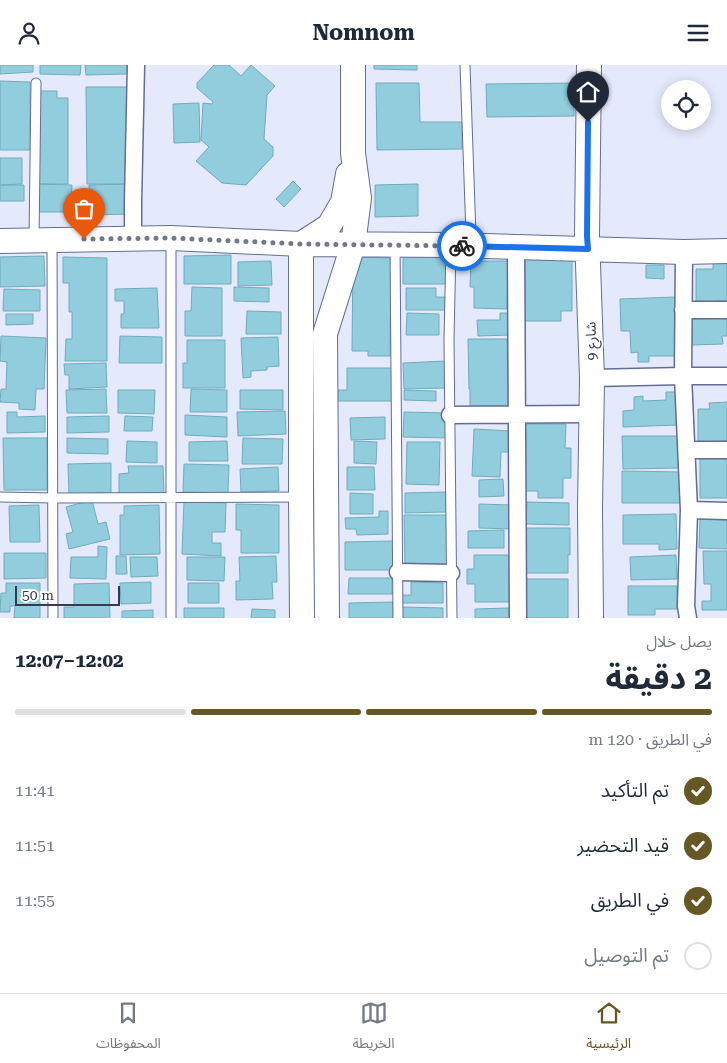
<!DOCTYPE html>
<html lang="ar">
<meta charset="utf-8">
<style>
:root{--surface:#fff;--page:#f6f6f7;--text:#1f2937;--muted:#747a83;--line:#e0e1e3;--accent:#665825}
body{margin:0;font-family:"Roboto Serif","Noto Sans Arabic",serif;background:var(--page);color:var(--text);direction:rtl;height:100vh;display:flex;flex-direction:column;font-size:19px;white-space:nowrap}
*{box-sizing:border-box;margin:0}
p{font-size:16px;color:var(--muted)}
.icon{flex:none;width:28px;height:28px;fill:none;stroke:currentColor;stroke-width:2;stroke-linecap:round;stroke-linejoin:round}
.map{position:relative;height:553px;overflow:hidden;direction:ltr}
.panel{display:flex;flex-direction:column;background:var(--surface);flex:1}
.panel>*{flex:none}
.fabs{position:absolute;left:661px;top:15px;display:grid;gap:10px}
.fabs a{display:grid;place-items:center;width:50px;height:50px;border-radius:50%;background:var(--surface);box-shadow:0 2px 12px #0003;font-size:25px}
.scale{position:absolute;left:15px;bottom:12px;width:105px;box-sizing:border-box;padding-left:5px;border:2px solid #363a4d;border-top:0;font-size:14px;line-height:18px;white-space:nowrap;color:#363a4d;-webkit-text-stroke:4px #fff;paint-order:stroke}
.pin{position:absolute;display:grid;place-items:center;width:42px;height:42px;color:#fff;margin:-51px -21px;border-radius:50% 50% 50% 0;rotate:-45deg;box-shadow:0 0 5px #0007}
.pin .icon{rotate:45deg}
.courier{position:absolute;display:grid;place-items:center;width:50px;height:50px;margin:-25px;border:4px solid #1a73e8;border-radius:50%;background:#fff;color:#222;box-shadow:0 1px 6px #0007}
.headline em{font-style:normal;font-weight:700}
.headline div{display:flex;flex-direction:column-reverse}
.headline{display:flex;align-items:center;justify-content:space-between;height:85px;padding:0 15px}
h1{font-size:32px;font-weight:700;line-height:38px}
.bar{display:grid;grid-template-columns:repeat(4,1fr);gap:8px 5px;align-content:center;height:60px;padding:0 15px}
.bar i{height:6px;border-radius:4px;background:var(--line)}
.bar .selected{background:var(--accent)}
.bar p{grid-column:span 4}
ol{padding:0 15px;list-style:none}
li{display:flex;align-items:center;gap:15px;height:55px}
li p{margin-inline-start:auto}
li .icon{padding:5px;border-radius:50%;background:var(--accent);color:#fff;stroke-width:4}
li:last-child{color:var(--muted)}
li i{width:28px;height:28px;border:2px solid var(--line);border-radius:50%}
header{display:flex;justify-content:space-between;align-items:center;height:65px;padding:0 15px;background:var(--surface);font-size:22px;font-weight:700}
.tabs{display:flex;justify-content:space-around;align-items:center;height:70px;border-top:1px solid var(--line);background:var(--surface);font-size:14px;color:var(--muted)}
.tabs a{display:grid;justify-items:center;gap:2px}
.tabs .selected{color:var(--accent)}
.map>svg:first-child{display:block}
</style>
<header><svg class="icon" aria-label="menu" viewBox="0 0 24 24"><path d="M4 6h16M4 12h16M4 18h16"/></svg>Nomnom<svg class="icon" aria-label="person" viewBox="0 0 24 24"><circle cx="12" cy="8" r="4"/><path d="M4 21q1-7 8-7t8 7"/></svg></header>
<div class="map">
<svg width="727" height="553" viewBox="0 0 727 553">
<rect width="100%" height="100%" fill="#e4e9fc"/>
<path fill="#91cddc" stroke="#70acba" d="M0,0H33V7L0,9Z
M40,0H81L80,10L40,9Z
M85,0H127V9L86,10Z
M214,0H229L241,11L251,0L275,21L267,30L264,74L273,82V91L246,120L222,118L196,96L209,82L201,75L203,38L212,39L213,37L197,23V18Z
M374,0H417V5L374,4Z
M0,16L30,17V85H0Z
M376,18H419L420,57H462V84L377,85Z
M574,18V51L487,52L486,19Z
M86,22H128V119H87Z
M38,26H57V33H68V119H37Z
M199,38L200,77L174,78L173,39Z
M0,93H22V119L0,120Z
M293,116L301,124L284,142L276,134Z
M38,119L72,120L71,147H38Z
M130,119V149L90,150L89,120Z
M418,119V151L375,152V120Z
M0,120H24V136H0Z
M403,188H447L446,219H403Z
M525,188L572,189V246H561V256H525Z
M231,190V219H184V191Z
M44,191L45,221L0,222V192Z
M63,192L107,193V296H65L66,274H72V247H69V218H63Z
M353,192L391,193L390,291H368V286H352Z
M713,195H727V236H718V243L696,242V204H713Z
M271,196L272,220L238,221V197Z
M471,196H508L507,244L474,243V222H470Z
M646,200H664V214L646,213Z
M192,222L222,223V271H185V246H191Z
M234,222L269,223V237L234,236Z
M157,223L159,263H121V249H124V236H115V224Z
M406,223H436V232H445V245H406Z
M4,224L40,225V246H3Z
M676,232L678,291H649V297H638V287L631,288L630,266H621L620,234Z
M247,246L281,247V269H246Z
M407,248L439,249V270H406Z
M500,248H509V270L478,271L477,255H500Z
M6,249H33V259L6,260Z
M727,253V271H722L723,279L692,280L691,254Z
M1,271L46,273L44,324H36L35,345L19,344V338L0,337L1,324H6L7,297L0,296Z
M120,271L162,272V298H119Z
M278,272L279,301L267,302V305L251,306V312L243,313L241,273Z
M468,274H507L508,349H470V324H469Z
M187,275H225V323H183V298H187Z
M446,296L447,323L404,324L403,298Z
M106,298L107,322L69,324V310H65L64,299Z
M347,303H393V336H338V325H347Z
M106,324L107,348H67L66,325Z
M191,324L227,325V347H190Z
M118,325H155L154,349L118,348Z
M240,325H283V345L240,344Z
M404,325L436,326V336L404,335Z
M666,327H678L677,360L623,362V346L634,345V332L643,331V336L666,335Z
M727,337V376L698,377V344H710L709,338Z
M285,346L286,369L238,371L237,347Z
M7,347H17V352L45,351V367L7,368Z
M404,347L448,348V373L403,372Z
M185,350L227,352V372L185,370Z
M109,351V367L67,368V352Z
M125,351L153,352L152,366H124Z
M385,352V374L351,375L350,353Z
M522,359H566L565,383H571V413H563V433H538V426H525V413H521Z
M474,364L511,366L510,387H501L500,412L472,411Z
M622,371H681V403L623,404Z
M3,373H47V425H4Z
M67,373L108,374V389L67,388Z
M243,373L283,374L282,399H242Z
M127,376L157,377V398L126,397Z
M227,376L228,396H189V377Z
M354,376L377,377L376,399L354,398Z
M407,377H440L439,420L406,419Z
M700,392H727V433H700Z
M111,398V428L69,429L68,399Z
M184,399L229,400L228,428L183,427Z
M128,401H163L164,428L119,429V409L129,408Z
M278,402L279,426L241,427L240,404Z
M347,402H374L375,425H347Z
M622,406L683,407V438H622Z
M503,414L504,431L479,432V415Z
M446,427V447L405,448V428Z
M350,428L373,429V449H350Z
M92,435L98,459L106,457L110,474L69,484L66,469L73,467L66,442Z
M184,437L226,438L225,467H212V478H221V491L182,489Z
M527,437L569,438V460L526,459Z
M236,439L279,440V488H241V465H236Z
M479,439L512,440L511,464L479,463Z
M39,440L40,477H10L9,441Z
M159,440L160,489L120,490V450H124V441Z
M379,446H388V469L357,470L356,464H346L345,453L379,452Z
M676,449L677,484L659,485V479H623V450Z
M404,450H448L449,501L405,502Z
M700,454L727,455V484L699,483Z
M524,463H570V490L568,489V508H524Z
M504,465V483H468V466Z
M393,476V505H345V477Z
M98,481L107,482L106,514L70,513L71,492H98Z
M703,486H727V545H702V536H711V519H704Z
M4,488H46V513L4,514Z
M474,490H509V537H475V519H467V504H474Z
M676,490L677,514L631,515L630,492Z
M116,491H126L127,509H116Z
M276,491L277,517H272L273,534L236,535V516H240L239,492Z
M130,492H157L158,511L131,512Z
M187,492H225L224,516L187,515Z
M349,513H392V529H348Z
M525,514H568V553H524Z
M151,517V538L121,539L120,518Z
M411,517L443,518V538H402V530H411Z
M6,518H40V553H14L15,541H10V547H0L1,528H6Z
M109,518L110,553H64V542H74V519Z
M188,518H219V538H188Z
M628,521H677V544H655V550H628Z
M393,537V553H349V538Z
M402,542L443,543V553H402Z
M184,543H224V553H184Z
M509,543V553H475V544Z
M252,544L275,545V553H251Z
M153,545V553H122V546Z"/>
<g fill="none" stroke-linecap="round" stroke-linejoin="round">
<defs>
<path id="lane" d="M465,0L471,170
M34,175L36,18
M52,176L53,553
M395,180L398,553
M451,181L449,275L452,553
M0,432L53,433L300,432
M171,553V173"/>
<path id="street" d="M133,173V137L136,0
M516,182L518,553
M684,187L683,311L689,445L686,541L688,553
M683,245H727
M592,313L683,311H727
M450,350L592,349
M687,385H727
M689,445L727,446
M398,507L451,508"/>
<path id="secondary" d="M589,0L587,171L592,313L590,444L591,553
M0,176L171,173L301,179L451,180L684,187L727,186
M302,553L301,432V179L329,161L343,137L348,109
M327,553L325,269L353,180L359,133L353,88V0"/>
</defs>
<use href="#lane" stroke="#646d96" stroke-width="11"/>
<use href="#street" stroke="#646d96" stroke-width="19"/>
<use href="#secondary" stroke="#646d96" stroke-width="26"/>
<use href="#lane" stroke="#fff" stroke-width="9"/>
<use href="#street" stroke="#fff" stroke-width="16"/>
<use href="#secondary" stroke="#fff" stroke-width="24"/>
</g>
<g fill="none" stroke-linecap="round" stroke-linejoin="round">
<path stroke="#73778a" stroke-width="5" stroke-dasharray="0 9" d="M84,174L171,173L301,179L462,181"/>
<path stroke="#1a73e8" stroke-width="6" d="M462,181L588,184L587,171L588,57"/>
</g>
<g text-anchor="middle" dominant-baseline="central" stroke-width="4" stroke-linejoin="round" paint-order="stroke">
<g font-size="14" fill="#363a4d" stroke="#fff">
<text transform="translate(591 276) rotate(-92)">شارع 9</text>
</g>
</g>
</svg>
<div class="fabs">
<a><svg class="icon" aria-label="locate" viewBox="0 0 24 24"><circle cx="12" cy="12" r="6"/><path d="M12 2v4M12 18v4M2 12h4M18 12h4"/></svg></a>
</div>
<div class="scale">50 m</div>
<div class="pin" style="left:84px;top:174px;background:#ea580c"><svg class="icon" aria-label="bag" viewBox="0 0 24 24"><path d="M5 8h14l-1 12H6zM9 8a3 3 0 0 1 6 0"/></svg></div>
<div class="pin" style="left:588px;top:57px;background:#1f2937"><svg class="icon" aria-label="home" viewBox="0 0 24 24"><path d="M3 11l9-7 9 7M6 9v11h12V9"/></svg></div>
<div class="courier" style="left:462px;top:181px"><svg class="icon" aria-label="bike" viewBox="0 0 24 24"><circle cx="6" cy="16" r="4"/><circle cx="18" cy="16" r="4"/><path d="M6 16l4-8h5l3 8M10 8l3 8H6M13 5h3"/></svg></div>
</div>
<section class="panel">
<div class="headline"><div><h1>2 دقيقة</h1><p>يصل خلال</p></div><em>12:02–12:07</em></div>
<div class="bar"><i class="selected"></i><i class="selected"></i><i class="selected"></i><i></i><p>في الطريق · 120 m</p></div>
<ol>
<li><svg class="icon" aria-label="check" viewBox="0 0 24 24"><path d="M5 12l5 5 9-10"/></svg>تم التأكيد<p>11:41</p></li>
<li><svg class="icon" aria-label="check" viewBox="0 0 24 24"><path d="M5 12l5 5 9-10"/></svg>قيد التحضير<p>11:51</p></li>
<li><svg class="icon" aria-label="check" viewBox="0 0 24 24"><path d="M5 12l5 5 9-10"/></svg>في الطريق<p>11:55</p></li>
<li><i></i>تم التوصيل</li>
</ol>
</section>
<nav class="tabs">
<a class="selected"><svg class="icon" aria-label="home" viewBox="0 0 24 24"><path d="M3 11l9-7 9 7M6 9v11h12V9"/></svg>الرئيسية</a>
<a><svg class="icon" aria-label="map" viewBox="0 0 24 24"><path d="M3 6l6-2 6 2 6-2v14l-6 2-6-2-6 2zM9 4v14M15 6v14"/></svg>الخريطة</a>
<a><svg class="icon" aria-label="saved" viewBox="0 0 24 24"><path d="M7 4h10v16l-5-4-5 4z"/></svg>المحفوظات</a>
</nav>
